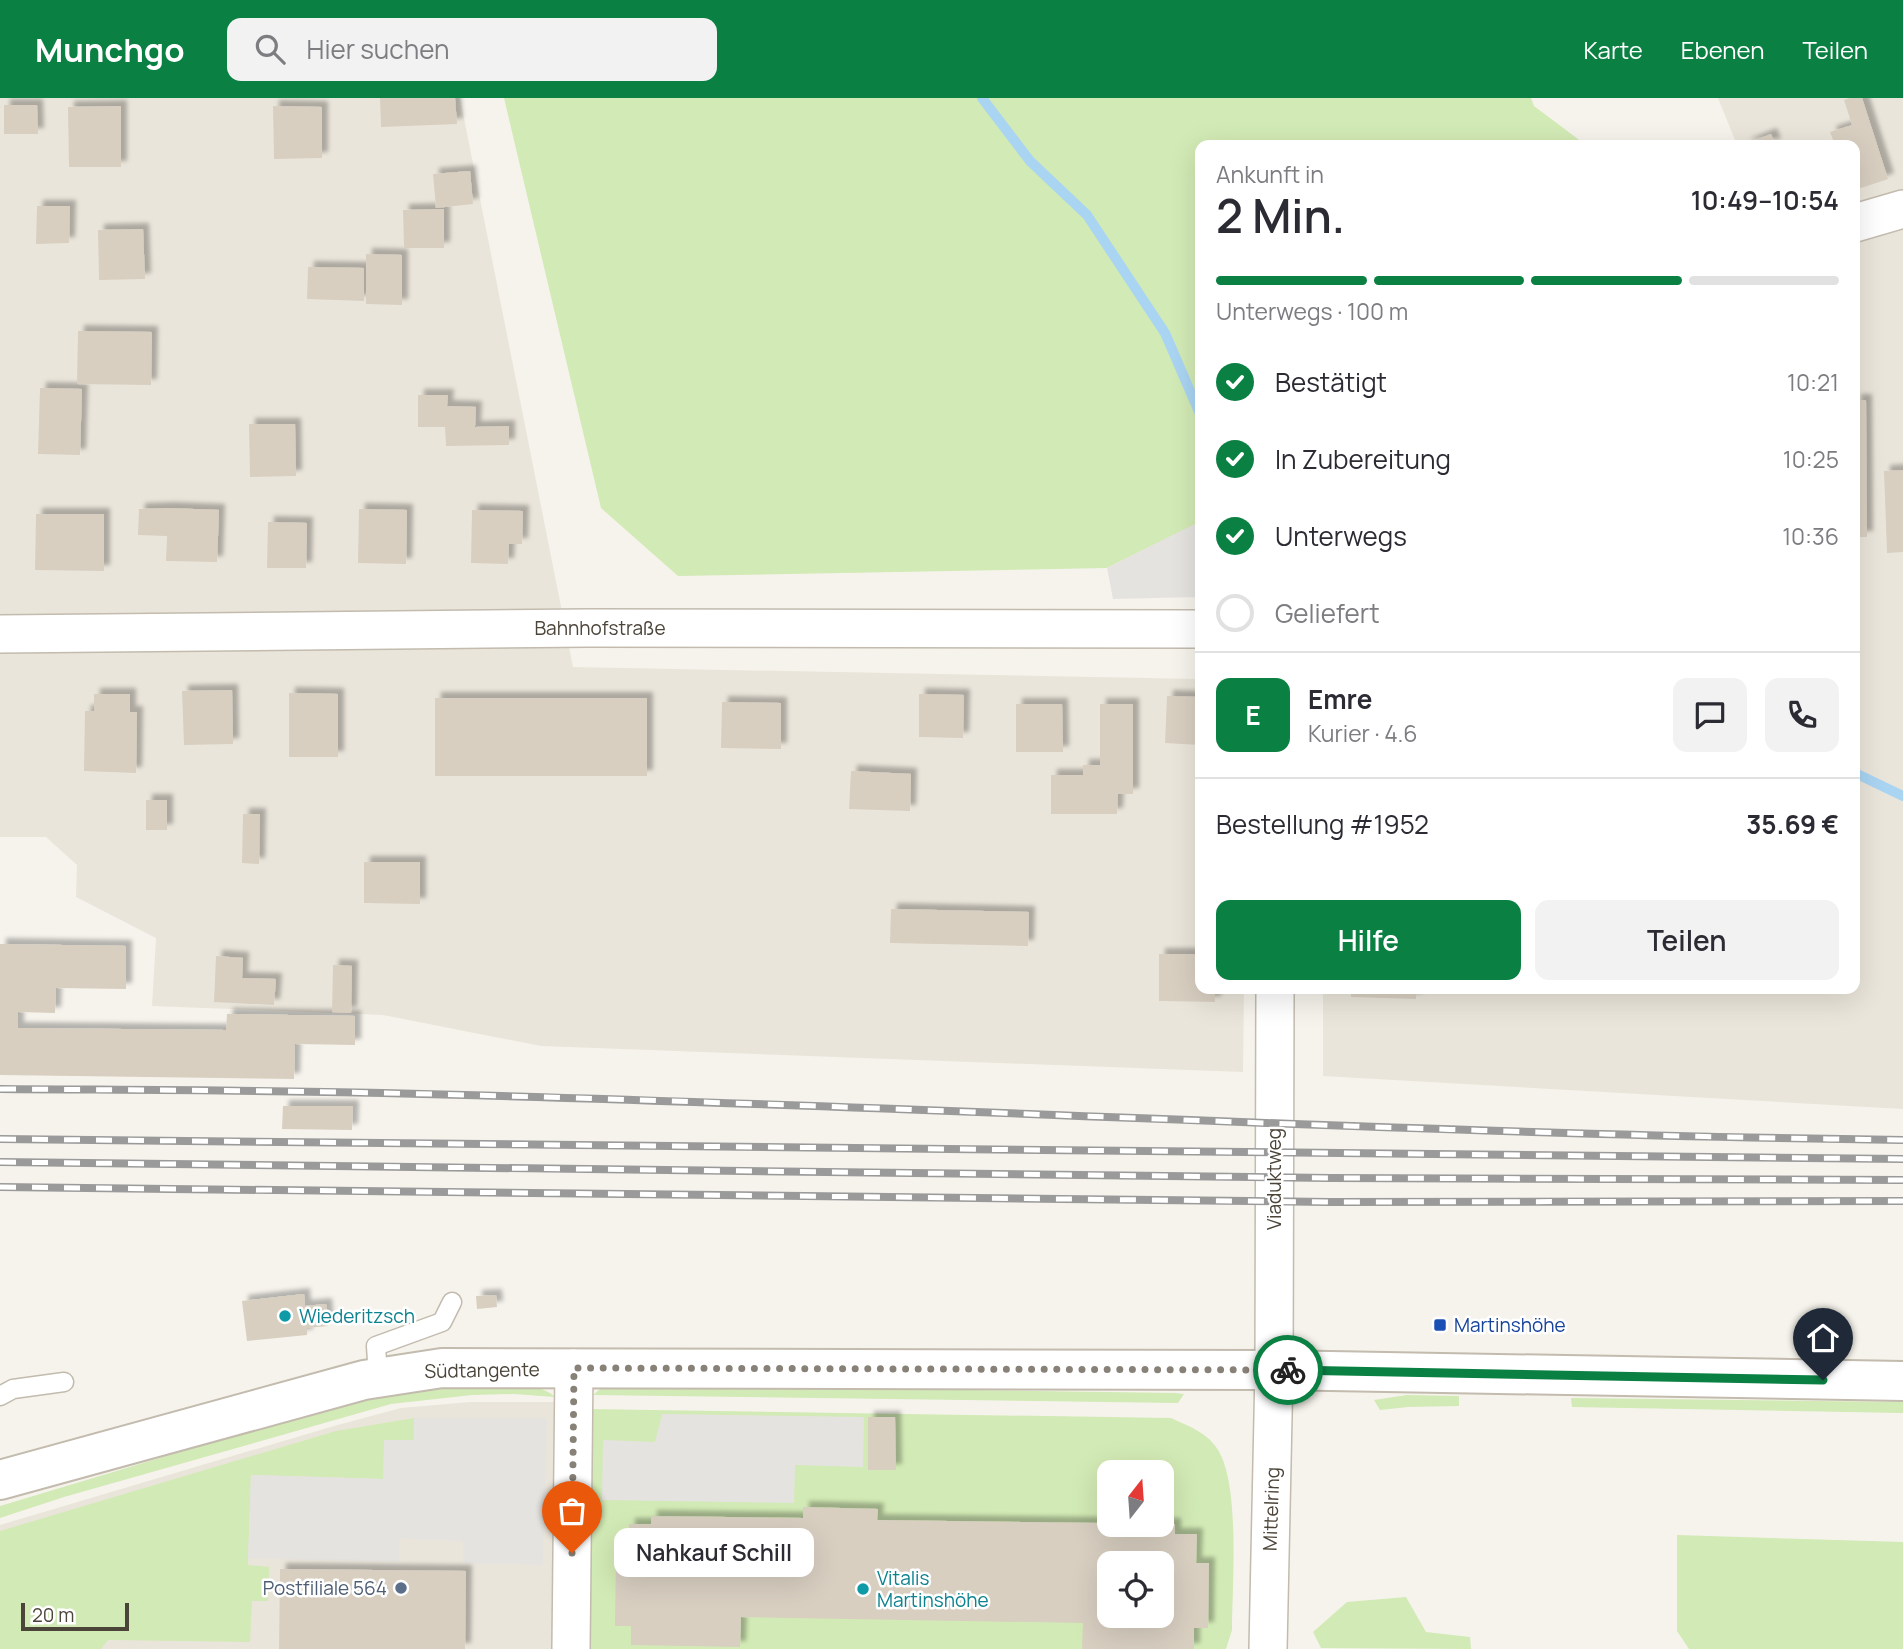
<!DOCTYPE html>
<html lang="de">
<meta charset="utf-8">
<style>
:root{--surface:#fff;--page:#f2f2f3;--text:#2b2b33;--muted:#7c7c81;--line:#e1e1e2;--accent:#0b8043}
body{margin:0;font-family:Manrope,sans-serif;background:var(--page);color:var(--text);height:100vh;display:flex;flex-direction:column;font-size:26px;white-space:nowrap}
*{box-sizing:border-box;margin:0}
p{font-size:23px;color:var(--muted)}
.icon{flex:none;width:38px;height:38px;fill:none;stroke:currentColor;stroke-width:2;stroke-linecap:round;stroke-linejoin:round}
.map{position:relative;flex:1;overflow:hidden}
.sheet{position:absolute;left:1195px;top:42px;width:665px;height:854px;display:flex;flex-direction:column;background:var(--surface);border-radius:14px;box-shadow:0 7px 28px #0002}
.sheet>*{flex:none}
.needle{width:46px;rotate:17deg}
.buttons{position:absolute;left:1097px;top:1362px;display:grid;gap:14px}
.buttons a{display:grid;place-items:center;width:77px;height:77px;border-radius:14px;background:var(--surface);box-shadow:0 7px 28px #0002;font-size:35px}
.scale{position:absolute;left:21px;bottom:18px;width:108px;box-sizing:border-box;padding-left:7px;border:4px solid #4b4439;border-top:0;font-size:19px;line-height:24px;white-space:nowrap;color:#4b4439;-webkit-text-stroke:5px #fff;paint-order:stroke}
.pin{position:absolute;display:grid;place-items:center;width:60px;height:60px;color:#fff;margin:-72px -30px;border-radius:50% 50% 50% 0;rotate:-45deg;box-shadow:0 0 7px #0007}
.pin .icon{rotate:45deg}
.courier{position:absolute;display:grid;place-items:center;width:70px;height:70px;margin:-35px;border:5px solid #0b8043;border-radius:50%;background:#fff;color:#222;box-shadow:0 2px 9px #0007}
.bubble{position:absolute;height:49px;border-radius:14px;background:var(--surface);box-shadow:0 7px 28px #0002;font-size:23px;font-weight:600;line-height:49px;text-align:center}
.overview em{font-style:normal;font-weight:600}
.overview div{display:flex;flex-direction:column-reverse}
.overview{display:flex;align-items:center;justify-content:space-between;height:119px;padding:0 21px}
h1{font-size:46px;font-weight:600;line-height:52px}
.bar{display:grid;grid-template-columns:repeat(4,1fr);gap:10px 7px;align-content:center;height:84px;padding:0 21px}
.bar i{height:9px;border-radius:5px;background:var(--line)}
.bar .active{background:var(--accent)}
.bar p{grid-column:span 4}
.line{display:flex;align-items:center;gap:18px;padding:0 21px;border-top:2px solid var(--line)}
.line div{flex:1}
.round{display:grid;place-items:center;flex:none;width:74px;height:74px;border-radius:14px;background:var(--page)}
ol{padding:0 21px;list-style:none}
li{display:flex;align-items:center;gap:21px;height:77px}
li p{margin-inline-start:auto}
li .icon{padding:7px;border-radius:50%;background:var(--accent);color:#fff;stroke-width:4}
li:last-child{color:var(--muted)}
li i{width:38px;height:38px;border:4px solid var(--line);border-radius:50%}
.action{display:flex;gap:14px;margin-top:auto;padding:14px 21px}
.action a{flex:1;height:80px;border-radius:14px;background:var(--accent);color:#fff;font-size:28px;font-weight:600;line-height:80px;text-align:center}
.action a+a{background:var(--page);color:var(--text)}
header{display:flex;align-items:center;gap:42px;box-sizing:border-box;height:98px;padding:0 35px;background:var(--accent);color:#fff}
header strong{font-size:33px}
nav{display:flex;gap:38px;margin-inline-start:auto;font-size:24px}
.search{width:490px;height:63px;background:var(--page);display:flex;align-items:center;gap:18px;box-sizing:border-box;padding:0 24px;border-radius:14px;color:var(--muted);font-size:26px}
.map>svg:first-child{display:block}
</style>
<header>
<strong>Munchgo</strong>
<div class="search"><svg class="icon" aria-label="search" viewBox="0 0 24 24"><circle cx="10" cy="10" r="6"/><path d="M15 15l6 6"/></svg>Hier suchen</div>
<nav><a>Karte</a><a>Ebenen</a><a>Teilen</a></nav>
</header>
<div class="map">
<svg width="1903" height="1551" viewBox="0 0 1903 1551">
<defs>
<filter id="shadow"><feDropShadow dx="6" dy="-6" stdDeviation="2" flood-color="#0004"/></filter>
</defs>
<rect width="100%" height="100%" fill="#f6f3ec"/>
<path fill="#eae5da" d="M0,0H460L573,569L1200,581V891H1244L1243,974L541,948L383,917L152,908L156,840L76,799L77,767L46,739H0Z
M1718,0H1903V1011L1323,978V891H1855V47H1737Z
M470,1304H574L584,1551H0V1427L334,1328L401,1310Z"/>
<path fill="#d2eab5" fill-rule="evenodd" d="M504,0H1531L1534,8L1586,47H1200V424L1107,470L678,478L601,410Z
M614,1287L1175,1295L1184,1296L1178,1305L593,1297L600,1291Z
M473,1288C495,1288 540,1283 555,1299L514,1296L472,1297L391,1306L64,1399L0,1420V1408L342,1305L389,1296Z
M1407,1297L1459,1298V1308L1408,1309L1380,1312L1374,1302Z
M1571,1300L1903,1304V1315L1572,1309Z
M588,1311L1171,1320C1186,1327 1206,1334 1216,1349C1241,1382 1232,1489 1232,1532L1226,1551H584ZM1110,1374H1162V1426H1110ZM1110,1465H1162V1517H1110Z
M414,1320V1342L383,1381L251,1377L248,1467L269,1469L268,1503H252L250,1544L108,1542L101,1551H0V1433L336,1333Z
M1677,1437L1903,1444V1551H1689L1677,1533Z
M1406,1499L1426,1534L1470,1539L1471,1551L1321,1550L1313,1534L1347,1504Z"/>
<path fill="#e5e3e0" d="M1193,427H1200V499L1113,501L1107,470Z
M662,1316L864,1319L863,1369L795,1367L794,1405L602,1402L603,1342L655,1344Z
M414,1320H547L543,1467L463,1465V1443L400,1441L399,1464L248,1460L251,1377L383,1381L384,1342H414Z"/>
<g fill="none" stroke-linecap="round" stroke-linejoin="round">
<path stroke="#a9d4f2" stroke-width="10" d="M982,0L1030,63L1087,117L1165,235L1200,316
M1855,675L1903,698"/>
</g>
<path fill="#d8cfc1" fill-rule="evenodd" filter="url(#shadow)" d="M380,0H455L457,26L381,29Z
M1850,0H1862L1888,81L1855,92V47H1835L1830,34L1852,27L1844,2Z
M4,7H37L38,36H4Z
M121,8V69H69L68,9Z
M273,8L322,9V60L274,61Z
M1771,36L1775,47H1743Z
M470,73L473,106L436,110L433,76Z
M37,108H70L69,145L36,146Z
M444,111V150H404L403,112Z
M143,131L145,181L99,182L98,132Z
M366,156L402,157V207L366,206Z
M308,169L364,170V203L307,201Z
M78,233L152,234L151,287L77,286Z
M40,290L82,291L80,357L38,356Z
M418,297H448L447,308L476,309L475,329L509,328V347L446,348L445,329H418Z
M1855,302H1866L1867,439H1855Z
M249,326H295L296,378L250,379Z
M1903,372V454L1887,455L1884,373Z
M168,410L219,412L217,464L166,463L167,438L138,437L139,411Z
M359,411L407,412L406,466L358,465Z
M472,412L523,413L522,446H509L508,466L471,465Z
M36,416H104V473L35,472Z
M268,424L307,425L306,470H267Z
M232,592L233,646L184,647L182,593Z
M289,595L338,596V659H289Z
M94,596H130V614H137L136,675L84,673L85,613H94Z
M919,596L964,597L963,640L919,639Z
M1167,598L1200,599V647L1165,645Z
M435,600H647V678H435Z
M722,604L781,605V651L721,650Z
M1016,606H1062L1063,654H1016Z
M1100,606H1133V696H1118L1117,716H1051V677H1083V667H1100Z
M851,673L911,676L910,713L849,711Z
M146,702H167V732H146Z
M243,716H260L259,766L242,765Z
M364,764H420V806L364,805Z
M891,811L1029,814L1028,848L890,845Z
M0,846L126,848V891L56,890L55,915L18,914V930L226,932L227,916L355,918V947L295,946L294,981L0,977Z
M1159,856H1200V891H1215V904L1159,903Z
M216,858L243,860L242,880L276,881L274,907L214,904Z
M333,867L352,868L351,915L332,914Z
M1351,891H1416V901L1351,899Z
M283,1008H353L352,1032L282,1031Z
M304,1196L305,1208L326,1206L328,1228L307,1230V1237L247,1243L242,1203Z
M496,1197L497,1209L477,1211L476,1198Z
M868,1319H895L896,1372H868Z
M803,1409L878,1411L877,1422L1175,1426V1436H1197L1196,1465H1209L1208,1530H1194V1551H1082L1083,1525L741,1519L740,1549L631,1547V1528H615L616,1453H629V1426H651V1418L803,1420ZM1110,1465H1162V1517H1110Z
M280,1471L466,1473L465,1551H279Z"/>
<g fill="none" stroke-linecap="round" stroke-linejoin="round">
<defs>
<path id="service" d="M378,1279L376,1248L442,1224L452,1204
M0,1298L13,1291L64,1284"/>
<path id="minor" d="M1855,125L1903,111
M0,536L588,530L1200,531
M571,1551L574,1270
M1268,1551L1274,1272L1275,891"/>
<path id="tertiary" d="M0,1382L364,1282L442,1270L1274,1272L1903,1283"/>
</defs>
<use href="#service" stroke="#c2bbae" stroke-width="21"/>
<use href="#minor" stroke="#c2bbae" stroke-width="40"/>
<use href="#tertiary" stroke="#c2bbae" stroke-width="42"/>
<use href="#service" stroke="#fff" stroke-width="18"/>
<use href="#minor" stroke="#fff" stroke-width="37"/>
<use href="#tertiary" stroke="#fff" stroke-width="38"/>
<defs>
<path id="rail" d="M0,991C128,992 255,992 383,995C890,1006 1396,1036 1903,1042
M0,1041L1903,1061
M0,1064L1330,1080L1903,1082
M0,1089L1329,1104L1903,1103"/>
</defs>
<use href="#rail" stroke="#9a9a9a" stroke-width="8"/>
<use href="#rail" stroke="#fff" stroke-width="5" stroke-dasharray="16" stroke-linecap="butt"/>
</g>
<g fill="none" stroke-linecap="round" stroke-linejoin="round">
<path stroke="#878178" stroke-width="7" stroke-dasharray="0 12.6" d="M572,1455L574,1270L1288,1272"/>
<path stroke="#0b8043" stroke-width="9" d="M1288,1272L1823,1282"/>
</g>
<g fill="#0f9aa8" stroke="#fff" stroke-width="2.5">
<circle cx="285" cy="1218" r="7"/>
<circle cx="863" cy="1491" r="7"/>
</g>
<rect fill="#1a4fb4" stroke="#fff" stroke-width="2.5" x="1433" y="1220" width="14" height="14" rx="3.5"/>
<circle fill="#5c6f8a" stroke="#fff" stroke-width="2.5" cx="401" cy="1490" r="7"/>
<g text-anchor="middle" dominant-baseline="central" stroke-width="5" stroke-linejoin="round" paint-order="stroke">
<g font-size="19" fill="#4b4439" stroke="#fff">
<text x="600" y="530">Bahnhofstraße</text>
<text transform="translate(1274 1081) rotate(-90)">Viaduktweg</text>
<text transform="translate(482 1272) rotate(-1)">Südtangente</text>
<text transform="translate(1271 1411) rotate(-88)">Mittelring</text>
</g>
<g font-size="19" fill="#0d838f" stroke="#fff" text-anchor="start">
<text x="299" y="1218">Wiederitzsch</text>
<text x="877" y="1480">Vitalis<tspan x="877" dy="22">Martinshöhe</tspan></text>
</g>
<g font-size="19" fill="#164399" stroke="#fff" text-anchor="start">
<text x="1454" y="1227">Martinshöhe</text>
</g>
<g font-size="19" fill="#4e5e75" stroke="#fff" text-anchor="end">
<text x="387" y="1490">Postfiliale 564</text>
</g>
</g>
</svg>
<div class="buttons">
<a><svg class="needle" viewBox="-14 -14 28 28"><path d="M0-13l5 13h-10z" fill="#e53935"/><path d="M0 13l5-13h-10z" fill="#7c7c81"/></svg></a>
<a><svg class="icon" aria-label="locate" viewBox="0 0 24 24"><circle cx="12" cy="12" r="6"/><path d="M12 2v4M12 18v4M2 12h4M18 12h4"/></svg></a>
</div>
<div class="scale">20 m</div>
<div class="pin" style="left:572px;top:1455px;background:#ea580c"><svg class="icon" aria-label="bag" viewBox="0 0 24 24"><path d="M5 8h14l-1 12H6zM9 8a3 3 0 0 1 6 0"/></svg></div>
<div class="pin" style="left:1823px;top:1282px;background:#1f2937"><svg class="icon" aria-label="home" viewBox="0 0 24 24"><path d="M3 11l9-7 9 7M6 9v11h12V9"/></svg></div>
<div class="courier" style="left:1288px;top:1272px"><svg class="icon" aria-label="bike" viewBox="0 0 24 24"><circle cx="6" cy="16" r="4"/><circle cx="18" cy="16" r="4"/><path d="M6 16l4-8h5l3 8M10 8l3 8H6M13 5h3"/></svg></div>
<div class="bubble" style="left:614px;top:1430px;width:200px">Nahkauf Schill</div>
<section class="sheet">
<div class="overview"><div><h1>2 Min.</h1><p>Ankunft in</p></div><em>10:49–10:54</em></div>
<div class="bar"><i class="active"></i><i class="active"></i><i class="active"></i><i></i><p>Unterwegs · 100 m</p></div>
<ol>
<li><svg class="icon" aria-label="check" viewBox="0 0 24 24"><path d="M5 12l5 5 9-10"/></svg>Bestätigt<p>10:21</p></li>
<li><svg class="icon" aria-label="check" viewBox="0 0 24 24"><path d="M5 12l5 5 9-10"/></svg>In Zubereitung<p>10:25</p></li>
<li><svg class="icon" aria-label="check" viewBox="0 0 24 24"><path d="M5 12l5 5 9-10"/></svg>Unterwegs<p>10:36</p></li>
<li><i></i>Geliefert</li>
</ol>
<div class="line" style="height:126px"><b class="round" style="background:var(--accent);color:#fff">E</b><div><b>Emre</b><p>Kurier · 4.6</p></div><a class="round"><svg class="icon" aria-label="chat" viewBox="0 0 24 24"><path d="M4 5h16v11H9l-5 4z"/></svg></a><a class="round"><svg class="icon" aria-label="phone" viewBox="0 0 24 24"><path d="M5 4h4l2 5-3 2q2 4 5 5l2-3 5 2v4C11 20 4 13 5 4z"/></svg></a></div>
<div class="line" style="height:91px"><div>Bestellung #1952</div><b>35.69 €</b></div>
<div class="action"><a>Hilfe</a><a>Teilen</a></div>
</section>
</div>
